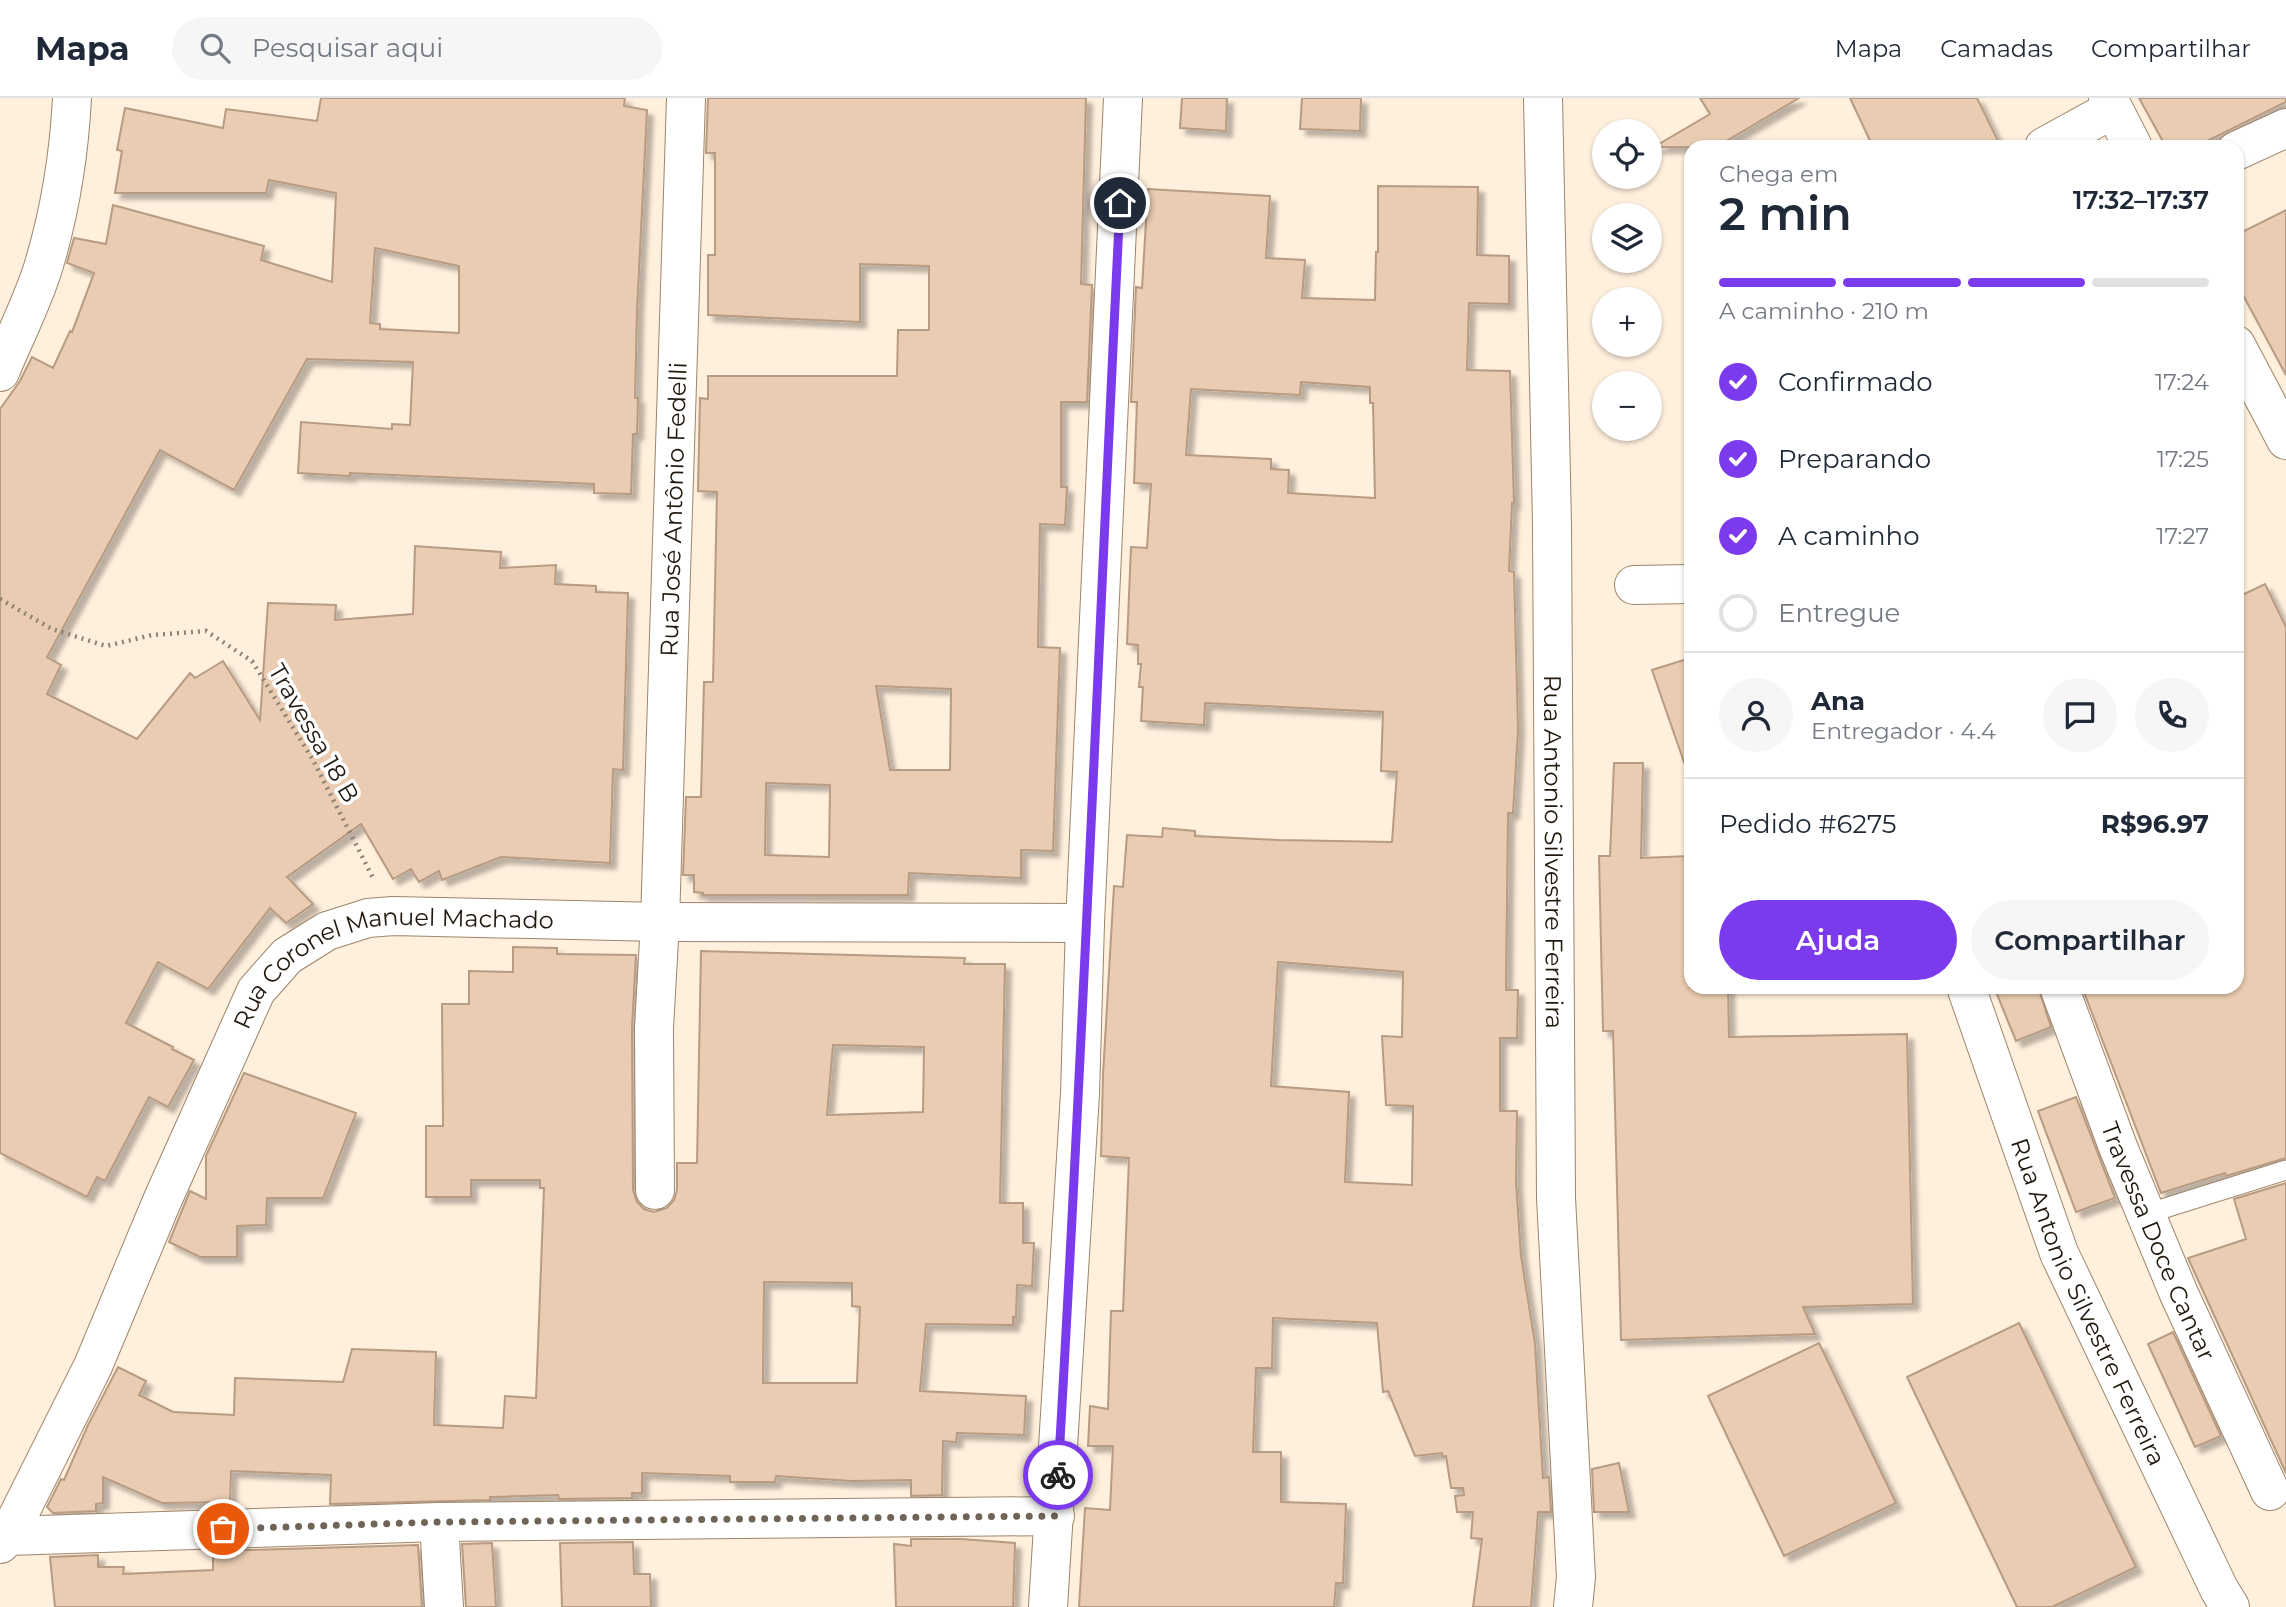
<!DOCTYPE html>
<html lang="pt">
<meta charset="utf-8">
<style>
:root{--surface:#fff;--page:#f6f6f7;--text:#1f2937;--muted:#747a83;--line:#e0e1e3;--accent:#7c3aed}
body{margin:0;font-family:Montserrat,sans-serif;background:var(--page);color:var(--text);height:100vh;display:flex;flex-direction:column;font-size:26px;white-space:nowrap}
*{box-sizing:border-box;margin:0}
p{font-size:23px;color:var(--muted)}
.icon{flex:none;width:38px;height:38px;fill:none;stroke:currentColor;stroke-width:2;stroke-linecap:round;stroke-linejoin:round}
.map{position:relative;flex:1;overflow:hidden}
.drawer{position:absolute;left:1684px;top:42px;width:560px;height:854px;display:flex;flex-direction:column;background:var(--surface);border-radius:21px;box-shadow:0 2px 5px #0004}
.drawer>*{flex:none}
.fabs{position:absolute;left:1592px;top:21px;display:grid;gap:14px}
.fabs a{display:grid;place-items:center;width:70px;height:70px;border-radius:50%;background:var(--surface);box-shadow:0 2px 5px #0004;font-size:35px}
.pin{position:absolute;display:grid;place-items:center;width:60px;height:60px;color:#fff;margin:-30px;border:4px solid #fff;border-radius:50%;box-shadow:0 2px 7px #0007}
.courier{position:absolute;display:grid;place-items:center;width:70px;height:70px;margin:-35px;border:5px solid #7c3aed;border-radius:50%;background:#fff;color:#222;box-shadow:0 2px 9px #0007}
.head em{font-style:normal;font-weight:600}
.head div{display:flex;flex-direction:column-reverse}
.head{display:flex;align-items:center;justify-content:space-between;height:119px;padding:0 35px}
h1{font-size:46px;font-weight:600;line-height:52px}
.bar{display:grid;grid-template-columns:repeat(4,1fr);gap:10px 7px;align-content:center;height:84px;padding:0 35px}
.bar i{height:9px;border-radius:5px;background:var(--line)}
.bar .selected{background:var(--accent)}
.bar p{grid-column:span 4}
.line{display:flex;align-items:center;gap:18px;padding:0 35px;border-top:2px solid var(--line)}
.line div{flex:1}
.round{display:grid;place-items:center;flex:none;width:74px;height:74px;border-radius:37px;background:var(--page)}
ol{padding:0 35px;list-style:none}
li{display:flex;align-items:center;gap:21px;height:77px}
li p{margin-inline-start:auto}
li .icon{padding:7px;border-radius:50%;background:var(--accent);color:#fff;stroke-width:4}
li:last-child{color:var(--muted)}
li i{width:38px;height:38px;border:4px solid var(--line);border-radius:50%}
.action{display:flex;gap:14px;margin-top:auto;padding:14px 35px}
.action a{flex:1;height:80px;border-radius:42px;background:var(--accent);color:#fff;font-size:28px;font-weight:600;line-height:80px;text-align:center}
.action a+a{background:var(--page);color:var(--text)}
header{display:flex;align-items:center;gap:42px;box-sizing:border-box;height:98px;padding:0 35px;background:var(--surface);border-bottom:2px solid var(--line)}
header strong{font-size:33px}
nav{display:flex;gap:38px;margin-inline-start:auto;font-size:24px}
.search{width:490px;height:63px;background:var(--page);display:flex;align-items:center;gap:18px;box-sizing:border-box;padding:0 24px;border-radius:38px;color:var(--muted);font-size:26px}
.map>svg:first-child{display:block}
</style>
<header>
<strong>Mapa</strong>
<div class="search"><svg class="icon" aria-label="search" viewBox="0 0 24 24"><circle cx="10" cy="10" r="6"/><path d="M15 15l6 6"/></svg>Pesquisar aqui</div>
<nav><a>Mapa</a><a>Camadas</a><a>Compartilhar</a></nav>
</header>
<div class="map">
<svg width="2286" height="1509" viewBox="0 0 2286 1509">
<defs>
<filter id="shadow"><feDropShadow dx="6" dy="6" stdDeviation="2" flood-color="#0004"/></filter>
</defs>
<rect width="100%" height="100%" fill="#ffefdd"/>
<path fill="#e9ccb1" stroke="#b79b82" stroke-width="2" fill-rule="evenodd" filter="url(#shadow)" d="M321,0H625L624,8L647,12L637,212L635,300H638L637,336H633L631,396L594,395V386L350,375V378L298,375L301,324L392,331V326L410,327L413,264L307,261L234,392L160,352L47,559L61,567L47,596L137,641L190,575L195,580L223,563L260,622L268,505L336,507L335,522L413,516L415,448L501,454L500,470L556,467L555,486L596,488V494L628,495L623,672L613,671L610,765L501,759L442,782L439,773L419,784L411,771L393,781L361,726L287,779L313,806L286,825L270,810L208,891L158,864L126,925L173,949L172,951L194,962L168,1009L149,999L105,1083L97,1079L87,1099L0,1055V311L20,283L32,259L53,270L70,233L72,234L94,175L67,165L74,140L106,146L113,107L264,148L261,162L332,184L336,95L269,82L266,95H115L122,53L117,52L125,10L223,30L226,11L317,23ZM375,150L459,168V235L380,231V226L370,225Z
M708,0H1086L1081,186L1092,187L1087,304H1061V389H1067L1065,427L1040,426L1038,549L1060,550L1053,753L1021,752V780L909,775L908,797H703V795L694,794V777H683L686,699H701L704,584H713L717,394L698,393L700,300L708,301V278H897L898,232H929V168L860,166V224L708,217V157H715V55H706ZM876,588L951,591L950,672H890ZM766,685L830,687L829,759L765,757Z
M1182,0H1227L1226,33L1180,30Z
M1302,0H1361L1360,33L1300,31Z
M1700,0H1799L1716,49H1654L1710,16Z
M1850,0H1977L2001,49H1873Z
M2139,0H2286V4L2195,49H2166Z
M1378,88L1478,89L1477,157L1509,158V206L1469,205L1467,272L1510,273L1514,405H1512L1509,473L1514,474L1518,633L1513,715H1508L1506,892H1518L1517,940H1500V1013H1517L1516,1084L1521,1158L1535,1246L1543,1380L1549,1379L1551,1414H1538L1531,1509H1473L1482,1441L1471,1440L1473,1414H1457L1455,1398L1464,1397L1463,1390H1451L1446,1358L1443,1359L1442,1355L1415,1358L1388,1293L1383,1294L1377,1225L1273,1220L1272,1270H1256L1253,1354H1281V1404L1346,1406L1343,1485H1336L1334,1509H1079L1085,1410L1110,1412L1113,1348H1088L1090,1308L1108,1311L1111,1213H1123L1129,1060L1101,1058L1103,977L1114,788L1123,789L1127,737L1162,739L1163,730L1195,733V738L1279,742L1392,744L1397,674L1381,673L1383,614L1205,605L1204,627L1141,623L1143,589H1139L1141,566H1138V547L1127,546L1131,449L1147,450L1151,386L1134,385L1137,304H1131L1136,189L1142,190L1148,91L1270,98L1266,160L1305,162L1302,200L1375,202L1376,154H1378ZM1301,284L1370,289V305H1373L1375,400L1288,395L1289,372L1271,371V361L1186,357L1191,291L1300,297ZM1278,864L1403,874L1402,939L1382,938L1386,1007L1413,1008L1412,1087L1345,1084L1349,994L1271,988Z
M2286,112V277L2236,184V137Z
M2265,486L2286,529V1060L2226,1078L2225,1075L2161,1095L2082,889H2236V500Z
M1690,560V666L1685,667L1652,572Z
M1614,665H1643L1641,760L1690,758V889H1728L1729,939L1907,936L1913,1206L1803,1209L1815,1236L1621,1242L1613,933H1603L1599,758H1610Z
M513,849L557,850V856L636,857L632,930L633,1092L637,1104L644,1111L654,1114L667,1110L674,1102L677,1092V1065H697L701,853L965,860L964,866H1005L1000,1105H1023V1145H1034L1032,1188L1017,1187L1016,1219H1013V1227L926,1226L920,1293L1026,1298L1024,1337L957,1335L956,1344L943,1343L942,1397L911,1398V1382L852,1383L776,1378L775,1384H730V1378L642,1375V1395H632V1400L559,1401L558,1397L490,1399V1402L330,1406L331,1377L231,1373L230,1404L162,1405L103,1379V1405L96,1406V1413L53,1415L47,1409L61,1381L64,1382L88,1327L118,1269L146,1283L139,1297L173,1314L234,1317L235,1280L343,1284L352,1251L436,1254L434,1327L503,1330L505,1298L536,1300L544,1090H540V1082H471V1099H426V1028H443L442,906H469V873L513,874ZM833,947L924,949L923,1014L827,1017ZM764,1184L852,1185V1208L860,1209L857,1285H763Z
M1994,889H2038L2051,929L2016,943Z
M244,975L356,1015L323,1100H267L266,1127L237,1128V1159H200L169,1144L190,1093L206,1101V1058Z
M2076,999L2115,1100L2076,1114L2038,1013Z
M2286,1085V1375L2188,1160L2246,1141L2234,1101Z
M2019,1225L2136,1469L2052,1509H2017L1907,1279Z
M2173,1234L2221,1338L2195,1349L2148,1246Z
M1819,1245L1896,1405L1784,1458L1708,1298Z
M1619,1365L1629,1414H1594L1592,1371Z
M911,1441H961L1015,1445L1013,1509H896L894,1446L911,1448Z
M633,1444L634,1476H650L651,1509H562L560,1445Z
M492,1445L496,1509H466L462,1446Z
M418,1447L422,1509H55L50,1459L98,1457V1469H124L123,1476L213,1472V1453Z"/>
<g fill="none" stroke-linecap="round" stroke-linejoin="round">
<defs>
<path id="lane" d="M2146,1116L2286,1072"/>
<g id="street">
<path id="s1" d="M1543,0L1552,427L1556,1100L1576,1479L1573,1509"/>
<path d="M2044,49L2113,11"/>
<path d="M2236,53L2286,30"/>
<path d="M0,274C14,240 32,205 43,170C60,114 69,58 72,0"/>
<path d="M1634,487L1690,486"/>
<path id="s2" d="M1966,889L2059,1155L2219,1491L2230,1509"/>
<path id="s3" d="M2059,889L2118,1049L2179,1196L2270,1393"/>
<path id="s4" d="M655,1092L654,930L660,824L686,0"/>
<path d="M439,1424L444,1509"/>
<path d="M8,1438L439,1424L1055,1418"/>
<path id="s5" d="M0,1446L8,1438L93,1268L162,1103L256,893L287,858L327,833L368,820L393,818L660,824L1085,825"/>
<path d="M1048,1509L1080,996L1085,825L1123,0"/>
</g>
<path id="secondary" d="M2108,0L2133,49
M2236,247L2286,342"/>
</defs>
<use href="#lane" stroke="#9d856a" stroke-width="21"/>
<use href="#street" stroke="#9d856a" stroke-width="40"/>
<use href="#secondary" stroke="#9d856a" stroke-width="40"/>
<path stroke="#8e8274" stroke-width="4.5" stroke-dasharray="2 5" stroke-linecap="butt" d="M0,501L52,531L106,548L152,537L206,533L252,563L313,662L373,780"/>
<use href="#lane" stroke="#fff" stroke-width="19"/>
<use href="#street" stroke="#fff" stroke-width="38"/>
<use href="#secondary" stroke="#fff" stroke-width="38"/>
</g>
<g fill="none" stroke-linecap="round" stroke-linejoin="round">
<path stroke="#6f6456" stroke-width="7" stroke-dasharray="0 12.6" d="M223,1431L439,1424L1055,1418L1058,1377"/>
<path stroke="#7c3aed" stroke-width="9" d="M1058,1377C1083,953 1099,529 1120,105"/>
</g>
<g text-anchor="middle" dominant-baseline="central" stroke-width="7" stroke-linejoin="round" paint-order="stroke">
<g font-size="24" fill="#22190e" stroke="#fff">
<text stroke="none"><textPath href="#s4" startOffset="681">Rua José Antônio Fedelli</textPath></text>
<text transform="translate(314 635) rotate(60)">Travessa 18 B</text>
<text stroke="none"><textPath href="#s1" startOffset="754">Rua Antonio Silvestre Ferreira</textPath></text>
<text stroke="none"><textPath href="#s5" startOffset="752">Rua Coronel Manuel Machado</textPath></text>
<text stroke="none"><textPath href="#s3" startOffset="273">Travessa Doce Cantar</textPath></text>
<text stroke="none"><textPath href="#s2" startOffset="338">Rua Antonio Silvestre Ferreira</textPath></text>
</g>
</g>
</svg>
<div class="fabs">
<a><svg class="icon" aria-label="locate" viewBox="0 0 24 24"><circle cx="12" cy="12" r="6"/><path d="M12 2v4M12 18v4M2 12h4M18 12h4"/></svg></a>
<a><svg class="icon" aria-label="layers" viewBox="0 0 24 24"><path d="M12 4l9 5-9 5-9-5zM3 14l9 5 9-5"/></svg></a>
<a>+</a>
<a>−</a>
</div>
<div class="pin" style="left:223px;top:1431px;background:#ea580c"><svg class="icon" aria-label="bag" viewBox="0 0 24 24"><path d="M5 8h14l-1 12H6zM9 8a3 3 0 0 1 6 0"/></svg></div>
<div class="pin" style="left:1120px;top:105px;background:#1f2937"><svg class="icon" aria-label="home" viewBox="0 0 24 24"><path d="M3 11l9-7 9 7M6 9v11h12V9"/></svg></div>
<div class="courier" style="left:1058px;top:1377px"><svg class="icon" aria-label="bike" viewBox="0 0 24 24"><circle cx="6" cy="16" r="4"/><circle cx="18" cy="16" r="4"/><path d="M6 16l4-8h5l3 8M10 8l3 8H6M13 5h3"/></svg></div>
<section class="drawer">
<div class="head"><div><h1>2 min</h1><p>Chega em</p></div><em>17:32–17:37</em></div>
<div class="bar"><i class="selected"></i><i class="selected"></i><i class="selected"></i><i></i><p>A caminho · 210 m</p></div>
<ol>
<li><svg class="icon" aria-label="check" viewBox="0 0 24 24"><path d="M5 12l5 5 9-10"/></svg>Confirmado<p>17:24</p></li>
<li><svg class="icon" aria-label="check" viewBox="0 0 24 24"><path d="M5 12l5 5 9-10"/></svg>Preparando<p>17:25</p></li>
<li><svg class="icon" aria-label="check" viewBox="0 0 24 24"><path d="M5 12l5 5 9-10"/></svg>A caminho<p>17:27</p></li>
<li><i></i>Entregue</li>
</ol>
<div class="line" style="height:126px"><a class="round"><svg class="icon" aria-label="person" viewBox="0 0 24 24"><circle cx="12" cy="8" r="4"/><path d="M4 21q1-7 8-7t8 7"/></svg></a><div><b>Ana</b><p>Entregador · 4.4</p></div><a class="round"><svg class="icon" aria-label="chat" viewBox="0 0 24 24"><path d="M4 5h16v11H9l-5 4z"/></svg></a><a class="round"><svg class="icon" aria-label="phone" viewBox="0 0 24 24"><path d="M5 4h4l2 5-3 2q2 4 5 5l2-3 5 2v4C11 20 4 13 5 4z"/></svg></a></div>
<div class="line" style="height:91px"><div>Pedido #6275</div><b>R$96.97</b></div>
<div class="action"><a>Ajuda</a><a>Compartilhar</a></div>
</section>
</div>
